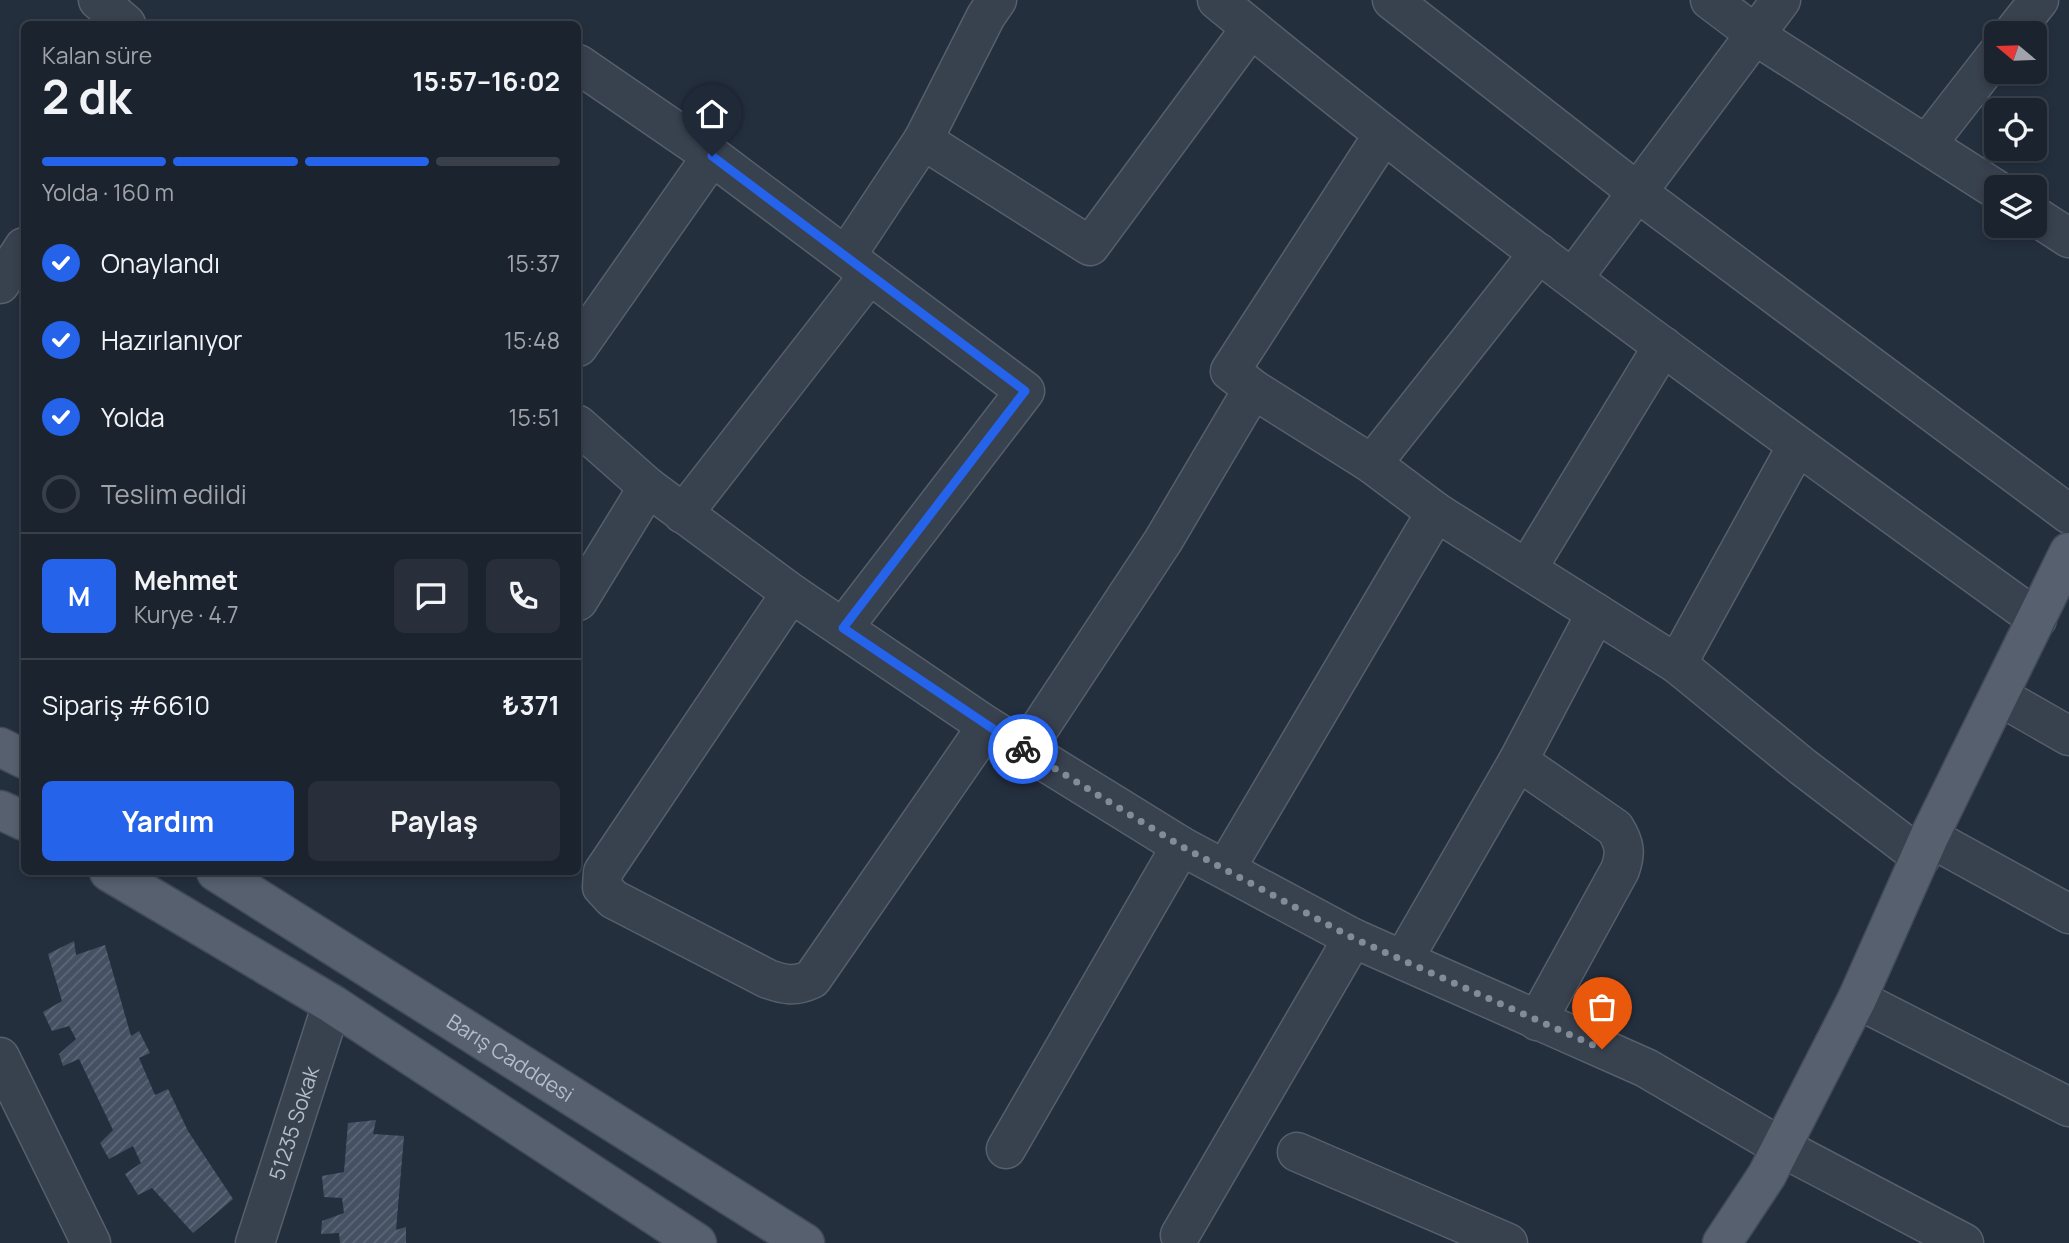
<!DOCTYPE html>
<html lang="tr">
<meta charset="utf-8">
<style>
:root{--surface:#1b232e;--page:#282f3a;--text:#f1f3f6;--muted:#a0a4aa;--line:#39404a;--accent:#2563eb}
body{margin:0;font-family:Manrope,sans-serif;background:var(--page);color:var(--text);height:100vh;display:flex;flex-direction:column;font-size:26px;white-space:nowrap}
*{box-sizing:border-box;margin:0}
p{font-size:23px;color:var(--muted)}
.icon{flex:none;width:38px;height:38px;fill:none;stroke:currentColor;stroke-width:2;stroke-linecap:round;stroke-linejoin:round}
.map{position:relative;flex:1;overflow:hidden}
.drawer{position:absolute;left:21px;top:21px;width:560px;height:854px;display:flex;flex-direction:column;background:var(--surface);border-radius:10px;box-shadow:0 4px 10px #0003,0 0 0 2px var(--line)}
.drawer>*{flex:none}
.needle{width:46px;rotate:289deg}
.fabs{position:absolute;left:1984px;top:21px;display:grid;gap:14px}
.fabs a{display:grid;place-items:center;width:63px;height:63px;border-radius:10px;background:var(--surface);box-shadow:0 4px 10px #0003,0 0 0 2px var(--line);font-size:35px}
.pin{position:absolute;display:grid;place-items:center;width:60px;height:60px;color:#fff;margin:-72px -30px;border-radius:50% 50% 50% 0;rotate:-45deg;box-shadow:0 0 7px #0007}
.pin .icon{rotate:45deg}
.courier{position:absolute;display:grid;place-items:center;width:70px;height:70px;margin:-35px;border:5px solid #2563eb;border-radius:50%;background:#fff;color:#222;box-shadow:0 2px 9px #0007}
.overview em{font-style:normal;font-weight:700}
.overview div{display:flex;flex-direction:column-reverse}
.overview{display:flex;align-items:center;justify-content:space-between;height:119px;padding:0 21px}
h1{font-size:46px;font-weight:700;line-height:52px}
.bar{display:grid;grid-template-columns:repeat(4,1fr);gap:10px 7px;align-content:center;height:84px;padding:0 21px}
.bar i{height:9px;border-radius:5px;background:var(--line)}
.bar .selected{background:var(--accent)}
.bar p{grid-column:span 4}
.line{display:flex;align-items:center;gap:18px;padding:0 21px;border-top:2px solid var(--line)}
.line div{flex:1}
.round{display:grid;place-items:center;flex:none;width:74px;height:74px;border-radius:10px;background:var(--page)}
ol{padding:0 21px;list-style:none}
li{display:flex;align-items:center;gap:21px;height:77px}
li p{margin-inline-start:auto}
li .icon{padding:7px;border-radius:50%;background:var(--accent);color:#fff;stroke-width:4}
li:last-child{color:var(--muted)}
li i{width:38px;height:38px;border:4px solid var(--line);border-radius:50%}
.primary-button{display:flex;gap:14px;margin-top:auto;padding:14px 21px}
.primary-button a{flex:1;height:80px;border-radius:10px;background:var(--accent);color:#fff;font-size:28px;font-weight:700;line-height:80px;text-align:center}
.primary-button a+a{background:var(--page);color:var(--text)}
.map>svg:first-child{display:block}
</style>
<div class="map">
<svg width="2069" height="1243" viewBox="0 0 2069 1243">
<defs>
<pattern id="building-hatch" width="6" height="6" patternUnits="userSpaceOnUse" patternTransform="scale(1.75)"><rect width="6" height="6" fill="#455162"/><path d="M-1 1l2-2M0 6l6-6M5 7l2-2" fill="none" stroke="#5d6877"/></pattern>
</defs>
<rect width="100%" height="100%" fill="#242f3e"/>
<path fill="url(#building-hatch)" d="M74,941L76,955L105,945L131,1036L139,1031L150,1053L139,1058L155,1095L168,1089L188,1131L233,1199L193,1233L152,1188L138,1195L125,1174L141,1163L133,1146L109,1159L100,1143L113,1130L79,1059L63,1066L59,1054L76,1039L69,1026L52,1031L43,1012L62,1001L48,954Z
M376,1120L373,1134L404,1136L396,1230L406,1227V1243H340L339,1233L321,1234L322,1221L344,1213L342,1198L324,1197L322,1176L344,1172L348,1123Z"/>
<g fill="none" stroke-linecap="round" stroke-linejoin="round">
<defs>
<g id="minor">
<path d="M98,0L126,24"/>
<path d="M1217,0C1481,218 1759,418 2037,619"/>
<path d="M1392,0L1645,198L2069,514"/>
<path d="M1710,0L1767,43L1997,190"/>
<path d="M2013,33L2039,0"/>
<path d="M578,64L712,156L1025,391L843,628"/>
<path d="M1383,135L1230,371L1253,389L1372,464L1436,512L1677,664L1803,767L1921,857"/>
<path d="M923,140L1090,246L1251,28"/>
<path d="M1927,144L1997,54"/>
<path d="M2035,216L2069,238"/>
<path d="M846,256L923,140L986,16L997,0"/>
<path d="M1573,278L1781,0"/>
<path d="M0,284L24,247"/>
<path d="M578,347L712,156"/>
<path d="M578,425L648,487L791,593L987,726L1181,846L1353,938L1646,1068L1781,1147L1964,1243"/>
<path d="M1372,464L1539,253"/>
<path d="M683,514L869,275"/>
<path d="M1527,569L1663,346"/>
<path d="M791,593L603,872L602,887L613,899L768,979C785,985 795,987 812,979L987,726"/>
<path d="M578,601L648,487"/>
<path d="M1677,664L1797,446"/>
<path d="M1999,696L2069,736"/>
<path d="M1025,750L1163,541L1253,389"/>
<path d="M1518,761L1615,828C1625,844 1626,853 1620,870L1537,1021"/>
<path d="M1929,837L2069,914"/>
<path d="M1226,868L1436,512"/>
<path d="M1403,960L1518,761L1596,613"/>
<path d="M1857,999L2069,1107"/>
<path d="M0,1057L91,1243"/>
<path d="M1006,1149L1181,846"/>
<path d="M1297,1152L1508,1243"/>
<path d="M1180,1235L1353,938"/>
<path id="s1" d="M255,1243L332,1004"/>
</g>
<g id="major">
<path d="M0,747L24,759"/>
<path d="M0,810L24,821"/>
<path d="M109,872L332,1004L697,1243"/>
<path id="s2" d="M216,872L805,1243"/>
<path d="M1722,1243L1767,1175L1857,999L1929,837L2069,552"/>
</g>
</defs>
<use href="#minor" stroke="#565f6c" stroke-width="41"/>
<use href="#major" stroke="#414a57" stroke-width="41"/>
<use href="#minor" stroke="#38414e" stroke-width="38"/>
<use href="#major" stroke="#56606e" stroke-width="38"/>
</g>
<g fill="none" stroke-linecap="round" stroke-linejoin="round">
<path stroke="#828b98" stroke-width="7" stroke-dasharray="0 12.6" d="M1023,749L1181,846L1353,938L1602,1049"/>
<path stroke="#2563eb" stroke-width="9" d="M712,156L1025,391L843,628L1023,749"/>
</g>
<g text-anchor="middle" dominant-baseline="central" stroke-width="7" stroke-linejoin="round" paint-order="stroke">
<g font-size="21" fill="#b4bcc9" stroke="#1d2633">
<text stroke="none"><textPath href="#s2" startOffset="348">Barış Cadddesi</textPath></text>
<text stroke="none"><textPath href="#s1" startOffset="126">51235 Sokak</textPath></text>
</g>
</g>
</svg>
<div class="fabs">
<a><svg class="needle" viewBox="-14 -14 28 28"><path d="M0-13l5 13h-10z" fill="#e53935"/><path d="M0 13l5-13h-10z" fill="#a0a4aa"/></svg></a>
<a><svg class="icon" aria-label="locate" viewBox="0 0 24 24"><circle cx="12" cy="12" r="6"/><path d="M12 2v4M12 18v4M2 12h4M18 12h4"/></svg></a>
<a><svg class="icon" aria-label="layers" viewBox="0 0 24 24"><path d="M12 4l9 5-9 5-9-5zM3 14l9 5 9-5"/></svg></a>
</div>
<div class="pin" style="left:1602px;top:1049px;background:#ea580c"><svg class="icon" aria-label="bag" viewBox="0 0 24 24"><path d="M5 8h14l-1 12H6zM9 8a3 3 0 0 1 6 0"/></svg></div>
<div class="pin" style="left:712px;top:156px;background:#1f2937"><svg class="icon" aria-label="home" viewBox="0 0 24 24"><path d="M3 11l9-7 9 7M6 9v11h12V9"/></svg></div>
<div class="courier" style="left:1023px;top:749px"><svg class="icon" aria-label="bike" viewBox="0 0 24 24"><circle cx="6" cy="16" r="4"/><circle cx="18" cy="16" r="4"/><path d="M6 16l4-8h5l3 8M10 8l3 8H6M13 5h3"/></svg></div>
<section class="drawer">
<div class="overview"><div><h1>2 dk</h1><p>Kalan süre</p></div><em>15:57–16:02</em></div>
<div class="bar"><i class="selected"></i><i class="selected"></i><i class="selected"></i><i></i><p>Yolda · 160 m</p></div>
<ol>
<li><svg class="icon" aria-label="check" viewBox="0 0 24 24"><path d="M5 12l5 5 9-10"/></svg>Onaylandı<p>15:37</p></li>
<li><svg class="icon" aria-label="check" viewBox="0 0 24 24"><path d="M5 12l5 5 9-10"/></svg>Hazırlanıyor<p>15:48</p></li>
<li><svg class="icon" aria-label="check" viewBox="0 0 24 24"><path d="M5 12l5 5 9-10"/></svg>Yolda<p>15:51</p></li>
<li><i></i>Teslim edildi</li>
</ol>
<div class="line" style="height:126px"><b class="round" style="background:var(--accent);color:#fff">M</b><div><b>Mehmet</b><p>Kurye · 4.7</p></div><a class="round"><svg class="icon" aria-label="chat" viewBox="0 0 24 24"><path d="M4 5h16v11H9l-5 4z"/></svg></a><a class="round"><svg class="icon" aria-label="phone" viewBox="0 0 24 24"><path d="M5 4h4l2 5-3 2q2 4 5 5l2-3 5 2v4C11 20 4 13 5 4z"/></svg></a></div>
<div class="line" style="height:91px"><div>Sipariş #6610</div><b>₺371</b></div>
<div class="primary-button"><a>Yardım</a><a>Paylaş</a></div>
</section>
</div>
